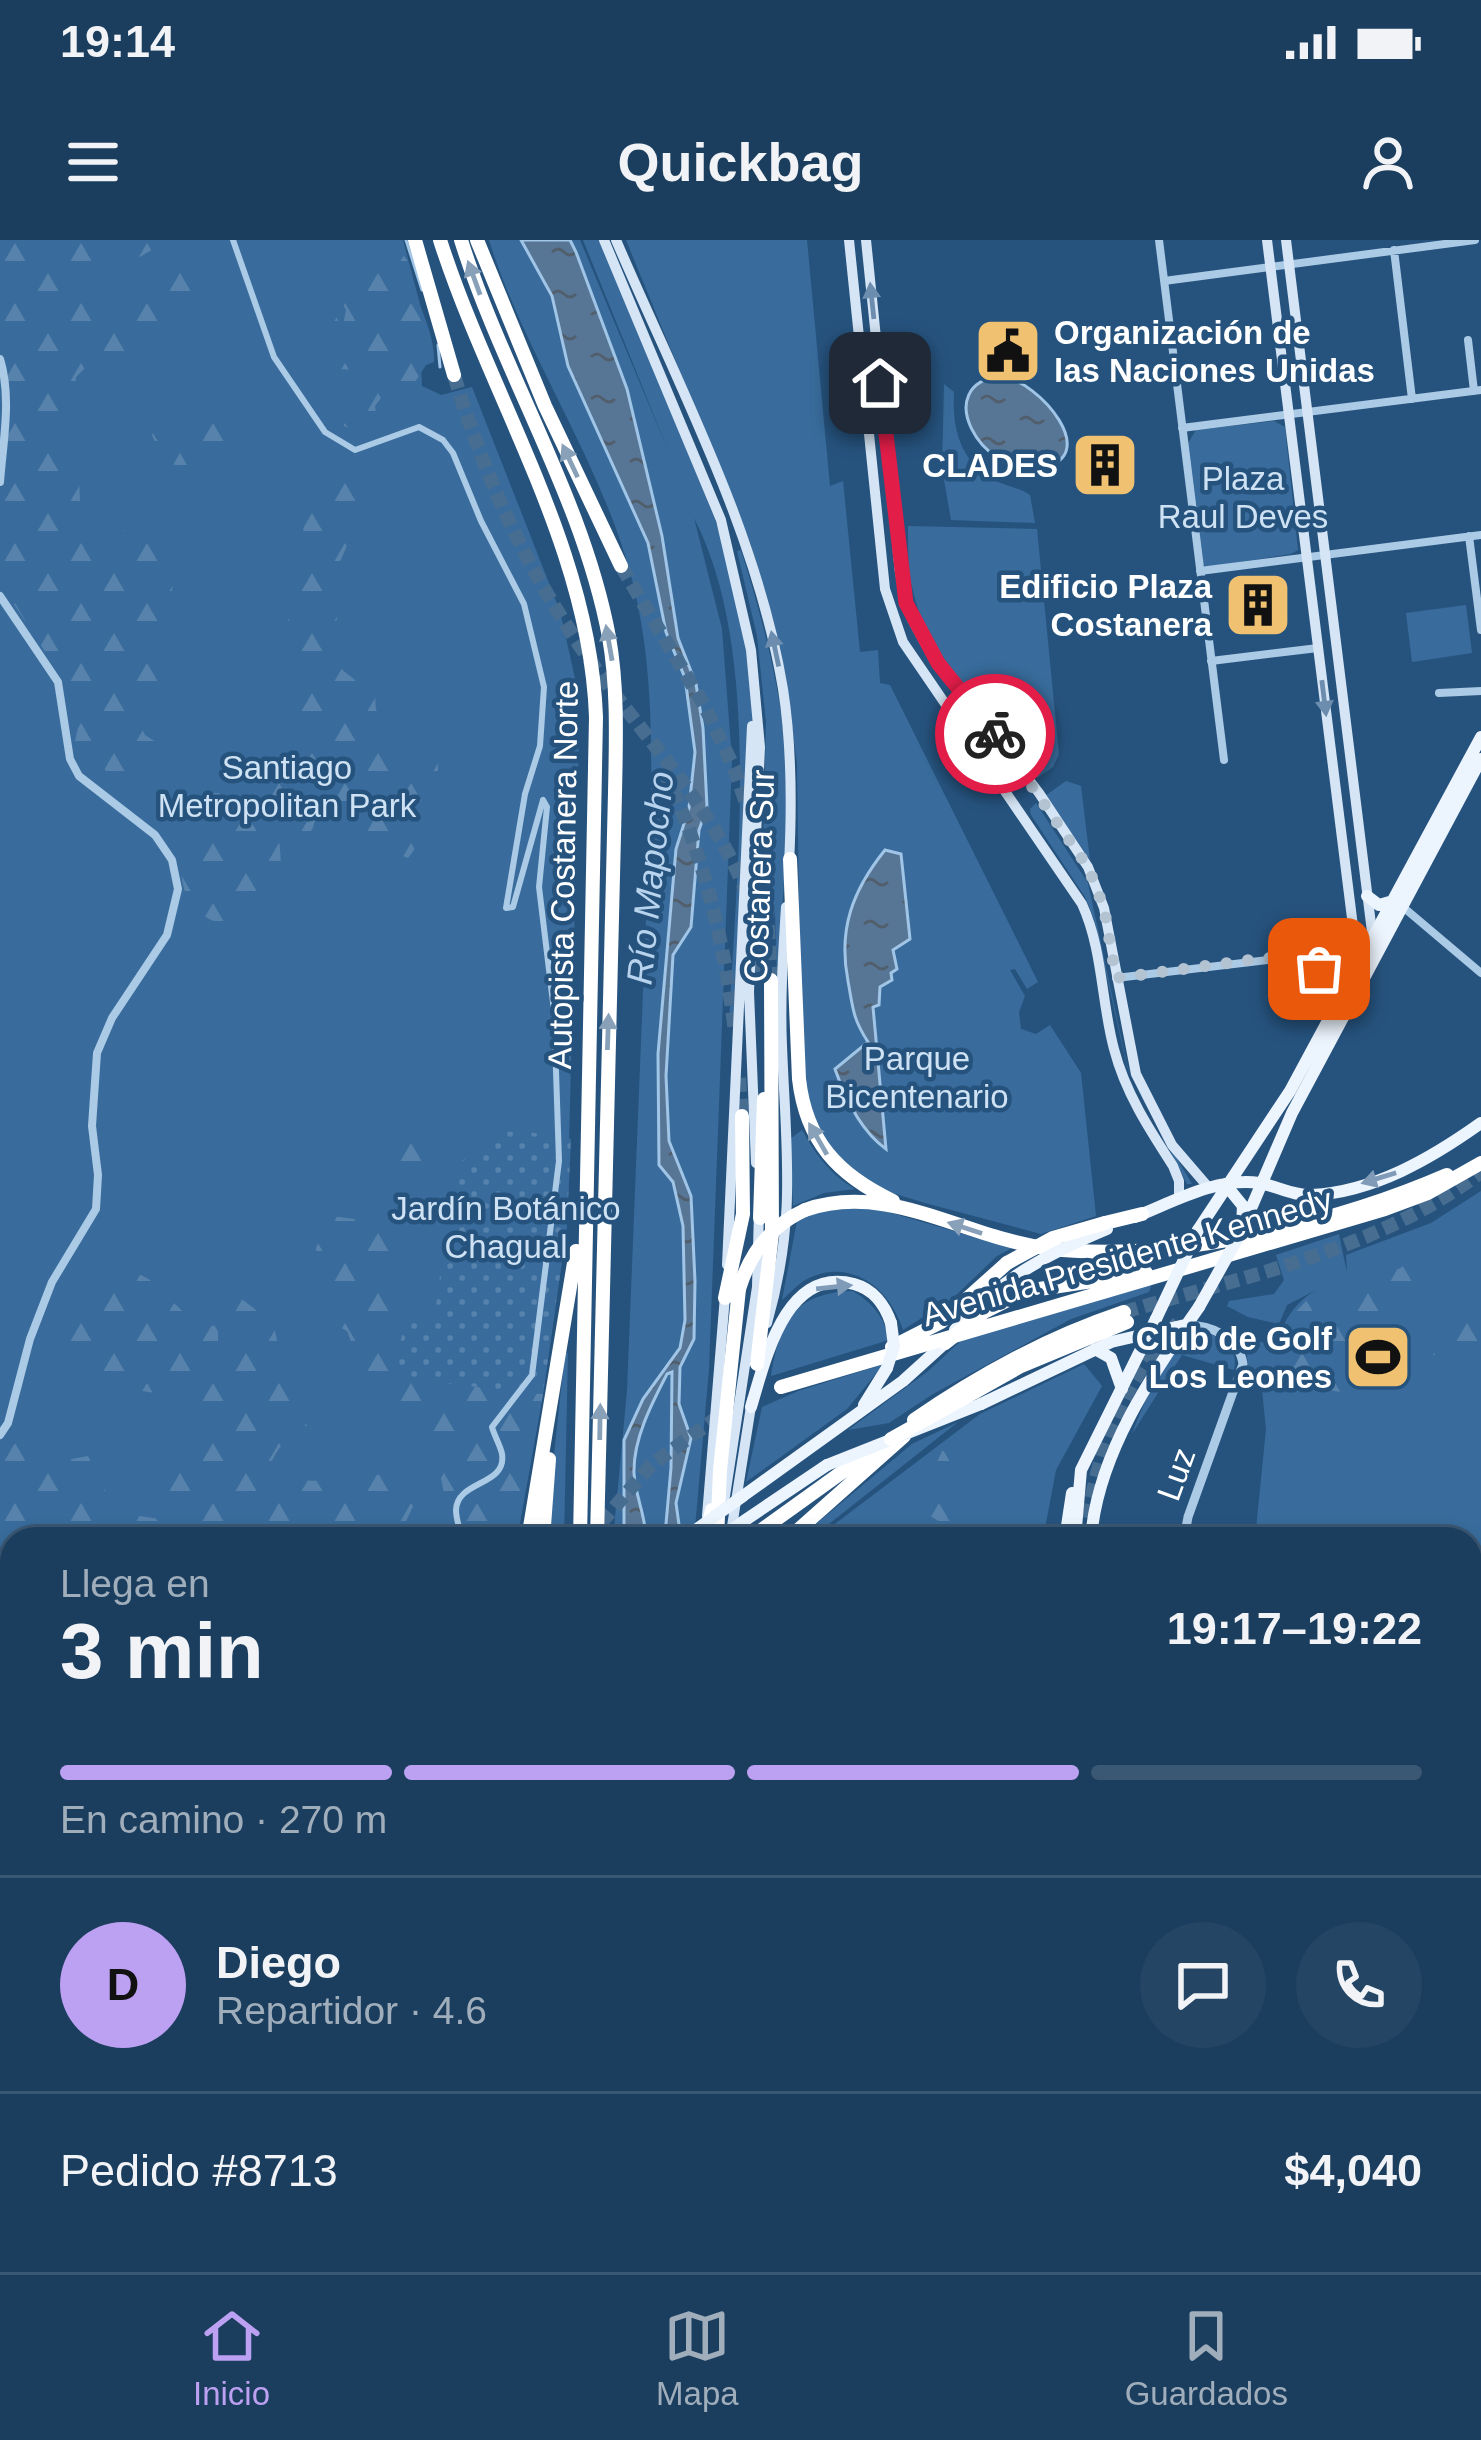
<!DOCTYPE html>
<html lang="es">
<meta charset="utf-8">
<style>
:root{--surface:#1c3e5e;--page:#254564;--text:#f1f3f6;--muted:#a0aebc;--line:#3a5773;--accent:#bca0f2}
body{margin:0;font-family:Helvetica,sans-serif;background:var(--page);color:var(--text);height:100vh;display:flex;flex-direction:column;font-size:45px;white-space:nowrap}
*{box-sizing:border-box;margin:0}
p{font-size:39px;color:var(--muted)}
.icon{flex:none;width:66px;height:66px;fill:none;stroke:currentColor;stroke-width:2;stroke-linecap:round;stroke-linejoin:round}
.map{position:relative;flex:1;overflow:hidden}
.details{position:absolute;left:0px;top:1287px;width:1482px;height:747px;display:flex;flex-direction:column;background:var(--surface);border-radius:36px 36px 0 0;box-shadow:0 6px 18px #0003,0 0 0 3px var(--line)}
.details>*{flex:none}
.pin{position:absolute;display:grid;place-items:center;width:102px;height:102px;color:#fff;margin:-51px;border-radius:24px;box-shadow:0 6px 18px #0006}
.courier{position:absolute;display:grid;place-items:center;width:120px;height:120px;margin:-60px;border:9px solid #e11d48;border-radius:50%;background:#fff;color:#222;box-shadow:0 3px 15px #0007}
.head em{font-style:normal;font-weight:800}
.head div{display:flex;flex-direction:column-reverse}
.head{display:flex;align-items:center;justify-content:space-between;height:204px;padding:0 60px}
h1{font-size:78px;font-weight:800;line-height:90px}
.bar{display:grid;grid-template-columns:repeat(4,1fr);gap:18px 12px;align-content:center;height:144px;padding:0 60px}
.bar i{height:15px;border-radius:9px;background:var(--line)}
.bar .on{background:var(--accent)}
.bar p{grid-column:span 4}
.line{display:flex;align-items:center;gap:30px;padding:0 60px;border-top:3px solid var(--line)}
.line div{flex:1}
.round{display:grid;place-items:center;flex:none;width:126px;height:126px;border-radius:63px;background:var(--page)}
.status{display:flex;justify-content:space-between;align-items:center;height:84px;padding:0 60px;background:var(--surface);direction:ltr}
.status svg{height:33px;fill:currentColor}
header{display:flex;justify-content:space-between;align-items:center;height:156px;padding:0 60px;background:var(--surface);font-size:54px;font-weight:800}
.dock{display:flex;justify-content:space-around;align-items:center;height:168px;border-top:3px solid var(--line);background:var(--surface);font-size:33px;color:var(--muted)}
.dock a{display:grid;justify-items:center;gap:6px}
.dock .on{color:var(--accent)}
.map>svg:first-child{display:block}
</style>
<div class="status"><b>19:14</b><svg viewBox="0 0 49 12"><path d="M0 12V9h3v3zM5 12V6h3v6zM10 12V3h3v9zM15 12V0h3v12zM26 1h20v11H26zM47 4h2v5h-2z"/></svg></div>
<header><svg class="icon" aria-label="menu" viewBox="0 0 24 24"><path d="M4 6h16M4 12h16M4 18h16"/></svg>Quickbag<svg class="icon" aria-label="person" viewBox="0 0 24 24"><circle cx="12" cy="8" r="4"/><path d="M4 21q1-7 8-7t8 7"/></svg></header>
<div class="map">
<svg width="1481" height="2032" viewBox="0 0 1481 2032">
<defs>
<pattern id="forest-firs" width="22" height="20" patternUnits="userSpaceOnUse" patternTransform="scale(3)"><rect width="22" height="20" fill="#396c9c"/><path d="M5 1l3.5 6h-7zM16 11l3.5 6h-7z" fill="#5782ab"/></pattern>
<pattern id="garden-dots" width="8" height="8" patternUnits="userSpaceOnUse" patternTransform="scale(3)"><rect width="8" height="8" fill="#396c9c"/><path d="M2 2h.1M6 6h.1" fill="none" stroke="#5782ab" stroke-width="1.8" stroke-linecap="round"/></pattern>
<pattern id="water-ripples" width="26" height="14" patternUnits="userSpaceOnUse" patternTransform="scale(3)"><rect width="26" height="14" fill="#577696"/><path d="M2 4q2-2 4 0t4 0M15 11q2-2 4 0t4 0" fill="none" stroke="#515f6d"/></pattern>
</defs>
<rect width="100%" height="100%" fill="#26537e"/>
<path fill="#396c9c" d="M0,0H403L433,113L421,124L422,146L441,155L472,147L560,371L576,443L579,497L567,986L543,1154L517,1299H12V2022H98L85,2032H0Z
M489,0H580L670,215L583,0H601L714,277L733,330L746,393L755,475L739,780L729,788C735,638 764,413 694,278L722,389L732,520L709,1129L694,1299H613L627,1151L651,553C652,478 650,405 630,332C598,216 525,115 489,0Z
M626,0H807L830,246L843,241L860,412L878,410L880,443L890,445L1038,742L1027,749L1015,729L1010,730L1025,756L1019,772L1021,789L1036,794L1050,785L1081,833L1096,976L1041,994L925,963L886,951L851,932L813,887L801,811L797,523L782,417L751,305Z
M944,144L954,152C952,187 959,219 992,239C1004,246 1018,247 1030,255L1035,283L951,280L942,228Z
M1274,181L1285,187L1298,310L1291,314L1206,327L1201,323L1187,205L1196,190Z
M908,286L1037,289L1059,514L1053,527L1037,538C997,484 927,417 913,351C908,330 908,307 908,286Z
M741,310C761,375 780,442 785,510C790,585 783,660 777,735L775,676L763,606L766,482L757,396L737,311Z
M1466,365L1472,413L1412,422L1406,373Z
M1066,541L1081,546L1090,620L1045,556Z
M1036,563L1088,643L1127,825L1144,862L1192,944H1187L1127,827L1094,679L1085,657L1031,575L1030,569Z
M802,890C816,915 830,934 855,949L824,953L793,966L790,899Z
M1481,951V1339H1470V1299H1255L1266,1189L1261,1140L1271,1133L1272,1126L1263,1134H1249L1246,1108L1257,1101L1270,1104L1275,1111C1280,1085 1293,1064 1316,1050L1287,1065L1279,1084L1248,1077L1227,1066L1229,1061L1274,1054L1284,1040L1276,1015L1339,994L1347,1033L1346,1015L1431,983Z
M874,968L1012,1008L997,1016L953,1058L903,1090C890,1048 850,1016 805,1040C797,1045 789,1054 782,1060L797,981C820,968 848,969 874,968Z
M1152,1043L1149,1052L1071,1079L933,1154L889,1183L848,1190L927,1132L962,1100Z
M853,1051C873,1064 884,1076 889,1100L771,1136C780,1082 793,1053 853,1051Z
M1204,1093C1224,1097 1239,1109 1234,1130L1182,1115L1132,1194C1146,1157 1166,1108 1204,1093Z
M565,1112L568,1113L564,1299H545Z
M884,1124L847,1169L746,1242L762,1167L798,1151Z
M1084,1124L1102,1146L1056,1230L1043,1299H815L980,1174Z
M958,1182L810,1299H798L912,1204Z
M648,2022H772L774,2032H649Z"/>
<path fill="url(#forest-firs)" d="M0,0H211L204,13C186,18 177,16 162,4L124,26L111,17L99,20L104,38L93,53C101,68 116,77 133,82V62L146,64V47L162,27H175L194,38L195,52L190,62L194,69C184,87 154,117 135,122L128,115L87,126L76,137V167C56,183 51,189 26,181L29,187L51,193L71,205L79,239L80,260L98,290L102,327L112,316L125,287L139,282L149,284C158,314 180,327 170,360L161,363L165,373C143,401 145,418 164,446C160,464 153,470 137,479L145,495L161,505L134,521L121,543L107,538L103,519L84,517L83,511L74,505L80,479L77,468L50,419L0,343L9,142L0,112Z
M403,15C415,28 408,38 415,53C423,74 435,98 434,122L426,125L415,142L389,147L375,166L376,174L366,193H361L359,187L350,189L335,181C338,150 349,156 365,137V130L334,129L324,113L326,105L315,95L324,84L318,80L313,63L336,76L342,91L346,70L339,56C355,43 371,39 386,28C392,24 396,19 403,15Z
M210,168L225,175L241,191C228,218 177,238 153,215L157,207L152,195C160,178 174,183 190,187Z
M338,207L346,220L347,213H363L360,227L353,230L350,245L355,247L359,237L366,241L356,285L331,342L337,377L333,410L340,428L375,456L376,470L388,479L411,542C429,522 420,500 422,476L430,471L440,476L443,486L434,494L439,508L437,546C425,560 410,564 417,586L427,583L431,587L408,618L352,596L319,568L312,590L305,595L295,593V580L309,573L306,558L310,549L305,539L302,545H293L295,556L279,594L283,655C252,669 222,703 192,664C184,654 181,641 182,628C182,616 190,604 191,591L178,571L215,553H225L231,561L234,553L251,547L258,533V522L269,518L284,528L296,520L301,506L291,483L289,458L297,397L288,384L292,324L303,296L305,259C317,247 325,226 333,209Z
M415,875L419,877L431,924L411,967L388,1102L395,1124L369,1155L362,1151L363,1132L347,1091L325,1079L316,1008L330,976L371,981C396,953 384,946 396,919C405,897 411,908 415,875Z
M1416,1017H1426V1024L1409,1046L1404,1063L1354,1084L1348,1092L1350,1101L1327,1110L1316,1105L1315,1095L1304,1079H1298L1294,1088L1281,1087L1308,1059L1316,1064L1325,1048L1332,1046L1340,1054L1336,1063L1340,1071L1352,1060L1363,1057L1370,1026L1399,1029Z
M132,1030L150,1040L200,1088L218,1085V1105L225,1110L231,1105L252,1111L248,1093L231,1078L239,1057L273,1083L278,1105L288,1125V1144L307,1186H298C287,1197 269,1219 268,1234L275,1240L327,1241L334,1250L347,1251L355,1239L382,1234L405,1248L415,1262L401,1292L425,1296L424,1299H327L334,1286L309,1284C282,1310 223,1299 186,1299L156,1264C171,1227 204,1207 193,1164C166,1149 99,1150 82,1136C71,1127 66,1104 70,1091C73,1078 93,1046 102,1032Z
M1459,1073L1481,1074V1110C1459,1117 1436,1112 1414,1118C1394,1123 1388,1133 1374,1144C1349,1164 1316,1145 1292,1132L1286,1116L1287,1094L1300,1098L1312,1116L1323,1123L1335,1119L1353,1139H1364L1382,1112L1407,1104L1443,1082L1449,1084Z
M396,1138L543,1154L517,1299H471L464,1287L450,1288C443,1257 445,1222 418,1199C405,1188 391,1186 378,1173V1163Z
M31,1192C34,1216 16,1225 16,1250L30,1244L51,1223L88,1216L107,1255L123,1262L132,1275L160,1279L173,1298L12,1299V1334L0,1331V1207L16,1204L21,1194Z
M954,1210L943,1263L952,1265L965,1252L981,1253L976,1281L979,1291L1024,1299H941L945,1285L927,1274V1245L942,1211Z
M0,1522L12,1528V1617H7L0,1605Z
M0,1631L12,1654V1795L0,1806Z
M12,1967V2022H52L55,2032H0V1970Z"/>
<path fill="url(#garden-dots)" d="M516,890L571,899L567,986L543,1154L396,1138L404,1077L434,1082L449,966L460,922L501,894Z"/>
<path fill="url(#water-ripples)" stroke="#a0c5e6" stroke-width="3" d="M521,0H570L576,12L627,149L662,296L678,398L696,444L703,488L707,567L699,590L691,687L673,715L666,836L669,901L691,956L695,1041L694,1099L680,1127L679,1164L691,1198L676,1263L681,1299H660L666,1284L671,1228L672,1132L667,1134C652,1163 633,1199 634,1233C635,1255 646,1277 646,1299H624V1200L643,1159L680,1108L685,1080L683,986L673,942L659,925L658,814L676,609L689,568L695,512L685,438L666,392L648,303L568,126L552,56Z
M1001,136C1040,141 1104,218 1040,228C980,237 930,144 1001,136Z
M885,610L901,614L910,699L893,710L897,729L891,733L892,740L880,747L879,765L873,767L886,909C861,891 845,858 835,829L868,802C853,779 853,769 848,741C838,690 852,651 885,610Z"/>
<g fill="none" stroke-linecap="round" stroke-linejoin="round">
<path stroke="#a0c5e6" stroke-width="3" d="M406,0L422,50
M438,105L440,127"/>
<path stroke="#476d91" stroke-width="14" stroke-dasharray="14 7" stroke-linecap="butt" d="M454,135C485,239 528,333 591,422C643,496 711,565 745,649
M621,326L704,465L734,528L748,569
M664,531C704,613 724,702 735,792
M757,602L766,660L771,735
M753,676L763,740
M739,838L742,876
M1124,1072C1246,1036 1378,1010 1481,932
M587,1299L651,1225L722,1174
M1085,1299C1095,1219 1120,1142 1178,1083"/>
<path stroke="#abcae5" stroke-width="6" d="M233,0L274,117L325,192L355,210L419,187L443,200L453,213L481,281L524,364L544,447L540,506L525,554L506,668L513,667L543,560
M462,1299C460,1290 456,1279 456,1270C457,1240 507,1246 502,1214C501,1207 494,1195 492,1187L532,1135L559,921L554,771L539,647L547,567L543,560
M0,1825L12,1805
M1251,2032L1254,2022"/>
<path stroke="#abcae5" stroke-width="8" d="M1159,0L1224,520
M1394,10L1412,159
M1164,41L1475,0
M1468,100L1474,151
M0,119C12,158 3,201 0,242
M1182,188L1481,150
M1469,296L1481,390
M1200,331L1481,295
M0,356L58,442L70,519L79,536L155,595L172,620L178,649L167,695L112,778L97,813L92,886L98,935L96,969L52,1042L30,1099L8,1183L0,1195
M1211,421L1318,408
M1439,453L1481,451
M1403,667L1481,733
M1116,738L1285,718L1319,729L1346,745
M1092,1297L1105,1299
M235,2022L278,2032
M439,2022L444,2032
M537,2022L538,2032
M182,2032L234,2022"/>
<path stroke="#abcae5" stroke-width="9" d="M1184,1299L1188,1277L1243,1124C1239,1097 1211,1085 1186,1085
M1470,1914L1481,1913"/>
<path stroke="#d5e5f5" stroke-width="10" d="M604,0L721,280L751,410L760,507L749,752L756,923
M616,0C678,145 757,292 783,449C792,507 792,566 789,624
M849,0L885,349L903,402L1082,664C1103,710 1101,761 1114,809C1125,852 1149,889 1173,926L1179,941V959
M866,0L900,333L912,379L926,405L1039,553L1088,627L1104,668L1136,834L1172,905L1209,948
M1267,0L1358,726
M1286,0L1373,700
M727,1025L752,486
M767,1083C797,979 786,911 782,806C780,760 783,713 786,667
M725,1256L757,1047L759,971
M707,1276L725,1056
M730,1299L752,1160
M1470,1603H1481
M787,2022L789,2032
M810,2022L812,2032
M1275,2022L1291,2032
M973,2032L984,2022"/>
<path stroke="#ecf4fd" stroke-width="12" d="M1367,656L1379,665L1393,661
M1225,944L1243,966L1242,984
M1135,977C1173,962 1217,937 1259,943C1277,946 1293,956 1312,955C1374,952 1432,918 1481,883
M1198,990L1290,851L1481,497
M1240,994L1292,873L1481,519
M1095,1109L1111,1118L1122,1149
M981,1164L1111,1102L1185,1085
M864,1165L887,1128
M751,1167C765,1121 785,1026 854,1044C873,1049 885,1065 891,1083
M743,1256L903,1141L945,1103
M741,1283L827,1225
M1065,1299L1072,1253
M1075,1299L1081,1230L1156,1079
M1091,1299C1097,1215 1152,1134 1199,1067
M556,2022L557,2032
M369,2032L374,2022
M877,2032L881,2022
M896,2032L899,2022
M1055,2032L1056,2022"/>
<path stroke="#fff" stroke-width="14" d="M415,0L454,135
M440,0C491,159 590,307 596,477L580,1299
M461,0C503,134 583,258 609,397C618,448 616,501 615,553L597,1299
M477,0L545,166L621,326
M790,619L799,839C806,901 838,935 893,961
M805,970C887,941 964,997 1045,1008C1168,1024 1334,984 1447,935
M760,978L764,859
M1105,983L1142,974
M1026,1051L1146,1033
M725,1058L743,974L742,876
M892,1107L941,1082L1007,1023
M757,1124L772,994L771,740
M781,1147L1385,969L1428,953L1481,923
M975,1152L1021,1126L1127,1082
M914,1180C981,1134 1047,1098 1124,1072
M528,1299L576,1011
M543,1299L549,1219
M705,1299L712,1270
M717,1299L720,1230L739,1049
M749,1299L877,1207
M788,1299L904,1196
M577,2022V2032
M103,2032L114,2022
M125,2032L138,2022"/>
<path stroke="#ecf4fd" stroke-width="12" d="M1199,1067L1240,994
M1156,1079L1198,990
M955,1090C998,1040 1047,1014 1107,989
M887,1128L894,1106L891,1083
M827,1225L981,1164
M683,1299L743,1256
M719,1299L741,1283"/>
<path stroke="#fff" stroke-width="14" d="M1007,1023L1053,998L1105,983
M739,1049C750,1013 770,986 805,970
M945,1103L984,1072L1026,1051
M891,1199L975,1152"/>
</g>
<defs><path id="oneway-solid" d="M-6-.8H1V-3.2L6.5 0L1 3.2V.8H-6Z" transform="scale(3)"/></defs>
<g fill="#88a0b8">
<use href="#oneway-solid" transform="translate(474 38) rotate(-110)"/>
<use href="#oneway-solid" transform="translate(570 221) rotate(-115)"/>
<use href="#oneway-solid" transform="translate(609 403) rotate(-100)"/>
<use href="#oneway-solid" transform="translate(608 792) rotate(-88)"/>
<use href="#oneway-solid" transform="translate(818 899) rotate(-120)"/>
<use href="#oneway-solid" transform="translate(965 988) rotate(-162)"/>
<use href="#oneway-solid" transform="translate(600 1182) rotate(-89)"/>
</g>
<g fill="#6c8dae">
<use href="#oneway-solid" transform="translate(872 61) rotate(-96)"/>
<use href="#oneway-solid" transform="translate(775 409) rotate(-102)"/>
<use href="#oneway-solid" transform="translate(1324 458) rotate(83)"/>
</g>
<g fill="#7f9bb7">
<use href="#oneway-solid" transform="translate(1379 938) rotate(163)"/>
<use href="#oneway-solid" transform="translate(834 1047) rotate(-6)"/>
</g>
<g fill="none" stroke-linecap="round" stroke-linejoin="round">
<path stroke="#b3c3d2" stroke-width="12" stroke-dasharray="0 21.6" d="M995,494L1088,627L1104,668L1116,738L1265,718H1285L1319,729"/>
<path stroke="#e11d48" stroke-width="15" d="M880,143L906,363L938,423L995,494"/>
</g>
<defs>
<symbol id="civic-square" viewBox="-11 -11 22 22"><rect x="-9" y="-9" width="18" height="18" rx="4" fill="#efc170" stroke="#26537e"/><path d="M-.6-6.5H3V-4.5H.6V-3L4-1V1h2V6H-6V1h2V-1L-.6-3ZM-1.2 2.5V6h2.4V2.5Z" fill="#111"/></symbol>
<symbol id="building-square" viewBox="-11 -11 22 22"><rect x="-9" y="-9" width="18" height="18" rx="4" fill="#efc170" stroke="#26537e"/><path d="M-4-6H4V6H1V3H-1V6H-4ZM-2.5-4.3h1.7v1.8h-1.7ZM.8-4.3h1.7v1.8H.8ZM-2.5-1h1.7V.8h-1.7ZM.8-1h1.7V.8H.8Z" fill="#111"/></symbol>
<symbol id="stadium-square" viewBox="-11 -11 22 22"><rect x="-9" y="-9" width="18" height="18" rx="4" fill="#efc170" stroke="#26537e"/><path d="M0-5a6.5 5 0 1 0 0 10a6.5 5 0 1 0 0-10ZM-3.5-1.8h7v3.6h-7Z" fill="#111"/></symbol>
</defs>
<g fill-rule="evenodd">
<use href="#civic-square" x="970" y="73" width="76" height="76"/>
<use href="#building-square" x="1067" y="187" width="76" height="76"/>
<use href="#building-square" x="1220" y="327" width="76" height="76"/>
<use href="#stadium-square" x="1340" y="1079" width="76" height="76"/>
</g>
<g text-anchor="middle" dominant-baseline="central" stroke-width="9" stroke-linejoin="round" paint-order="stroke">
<g font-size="33" font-weight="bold" fill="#fff" stroke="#26537e" text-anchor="end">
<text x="1054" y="92" text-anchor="start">Organización de<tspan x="1054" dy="38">las Naciones Unidas</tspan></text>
<text x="1058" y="225">CLADES</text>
<text x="1212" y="346">Edificio Plaza<tspan x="1212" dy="38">Costanera</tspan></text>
<text x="1332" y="1098">Club de Golf<tspan x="1332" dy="38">Los Leones</tspan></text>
</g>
<g font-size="33" fill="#cee2f4" stroke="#26537e">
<text x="1243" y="238">Plaza<tspan x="1243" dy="38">Raul Deves</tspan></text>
<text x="287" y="527">Santiago<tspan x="287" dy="38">Metropolitan Park</tspan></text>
<text x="917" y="818">Parque<tspan x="917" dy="38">Bicentenario</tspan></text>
<text x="506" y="968">Jardín Botánico<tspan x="506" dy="38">Chagual</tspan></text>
</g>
<g font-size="33" fill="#fff" stroke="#26537e">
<text transform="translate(563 635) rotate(-89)">Autopista Costanera Norte</text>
<text transform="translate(759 636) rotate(-88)">Costanera Sur</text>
<text transform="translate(1127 1017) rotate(-16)">Avenida Presidente Kennedy</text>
<text transform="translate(1176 1234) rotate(-70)">Luz</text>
</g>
<g font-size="36" font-style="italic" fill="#b7d3ed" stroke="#26537e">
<text transform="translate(650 638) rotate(-84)">Río Mapocho</text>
</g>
</g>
</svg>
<div class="pin" style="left:1319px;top:729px;background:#ea580c"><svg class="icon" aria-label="bag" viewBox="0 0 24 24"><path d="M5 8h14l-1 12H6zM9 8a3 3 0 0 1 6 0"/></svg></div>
<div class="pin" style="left:880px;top:143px;background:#1f2937"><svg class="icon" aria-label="home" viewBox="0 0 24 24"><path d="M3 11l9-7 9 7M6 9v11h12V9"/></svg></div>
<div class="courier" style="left:995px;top:494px"><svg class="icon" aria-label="bike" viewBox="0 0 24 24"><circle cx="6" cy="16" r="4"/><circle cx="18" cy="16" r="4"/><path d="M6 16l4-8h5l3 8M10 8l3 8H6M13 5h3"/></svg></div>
<section class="details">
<div class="head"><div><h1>3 min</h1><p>Llega en</p></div><em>19:17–19:22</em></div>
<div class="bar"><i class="on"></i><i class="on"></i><i class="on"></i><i></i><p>En camino · 270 m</p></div>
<div class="line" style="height:216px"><b class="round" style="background:var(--accent);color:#111">D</b><div><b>Diego</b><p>Repartidor · 4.6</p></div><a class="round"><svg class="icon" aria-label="chat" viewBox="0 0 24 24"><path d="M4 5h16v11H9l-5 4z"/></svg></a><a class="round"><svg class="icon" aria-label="phone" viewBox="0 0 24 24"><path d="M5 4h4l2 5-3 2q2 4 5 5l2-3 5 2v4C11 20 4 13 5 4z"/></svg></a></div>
<div class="line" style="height:156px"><div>Pedido #8713</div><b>$4,040</b></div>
</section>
</div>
<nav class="dock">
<a class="on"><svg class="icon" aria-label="home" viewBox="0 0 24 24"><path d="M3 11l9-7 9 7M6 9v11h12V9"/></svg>Inicio</a>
<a><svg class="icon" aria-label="map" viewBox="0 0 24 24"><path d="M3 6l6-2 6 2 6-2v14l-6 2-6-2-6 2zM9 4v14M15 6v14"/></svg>Mapa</a>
<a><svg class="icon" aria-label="saved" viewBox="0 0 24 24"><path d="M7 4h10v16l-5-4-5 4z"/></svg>Guardados</a>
</nav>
